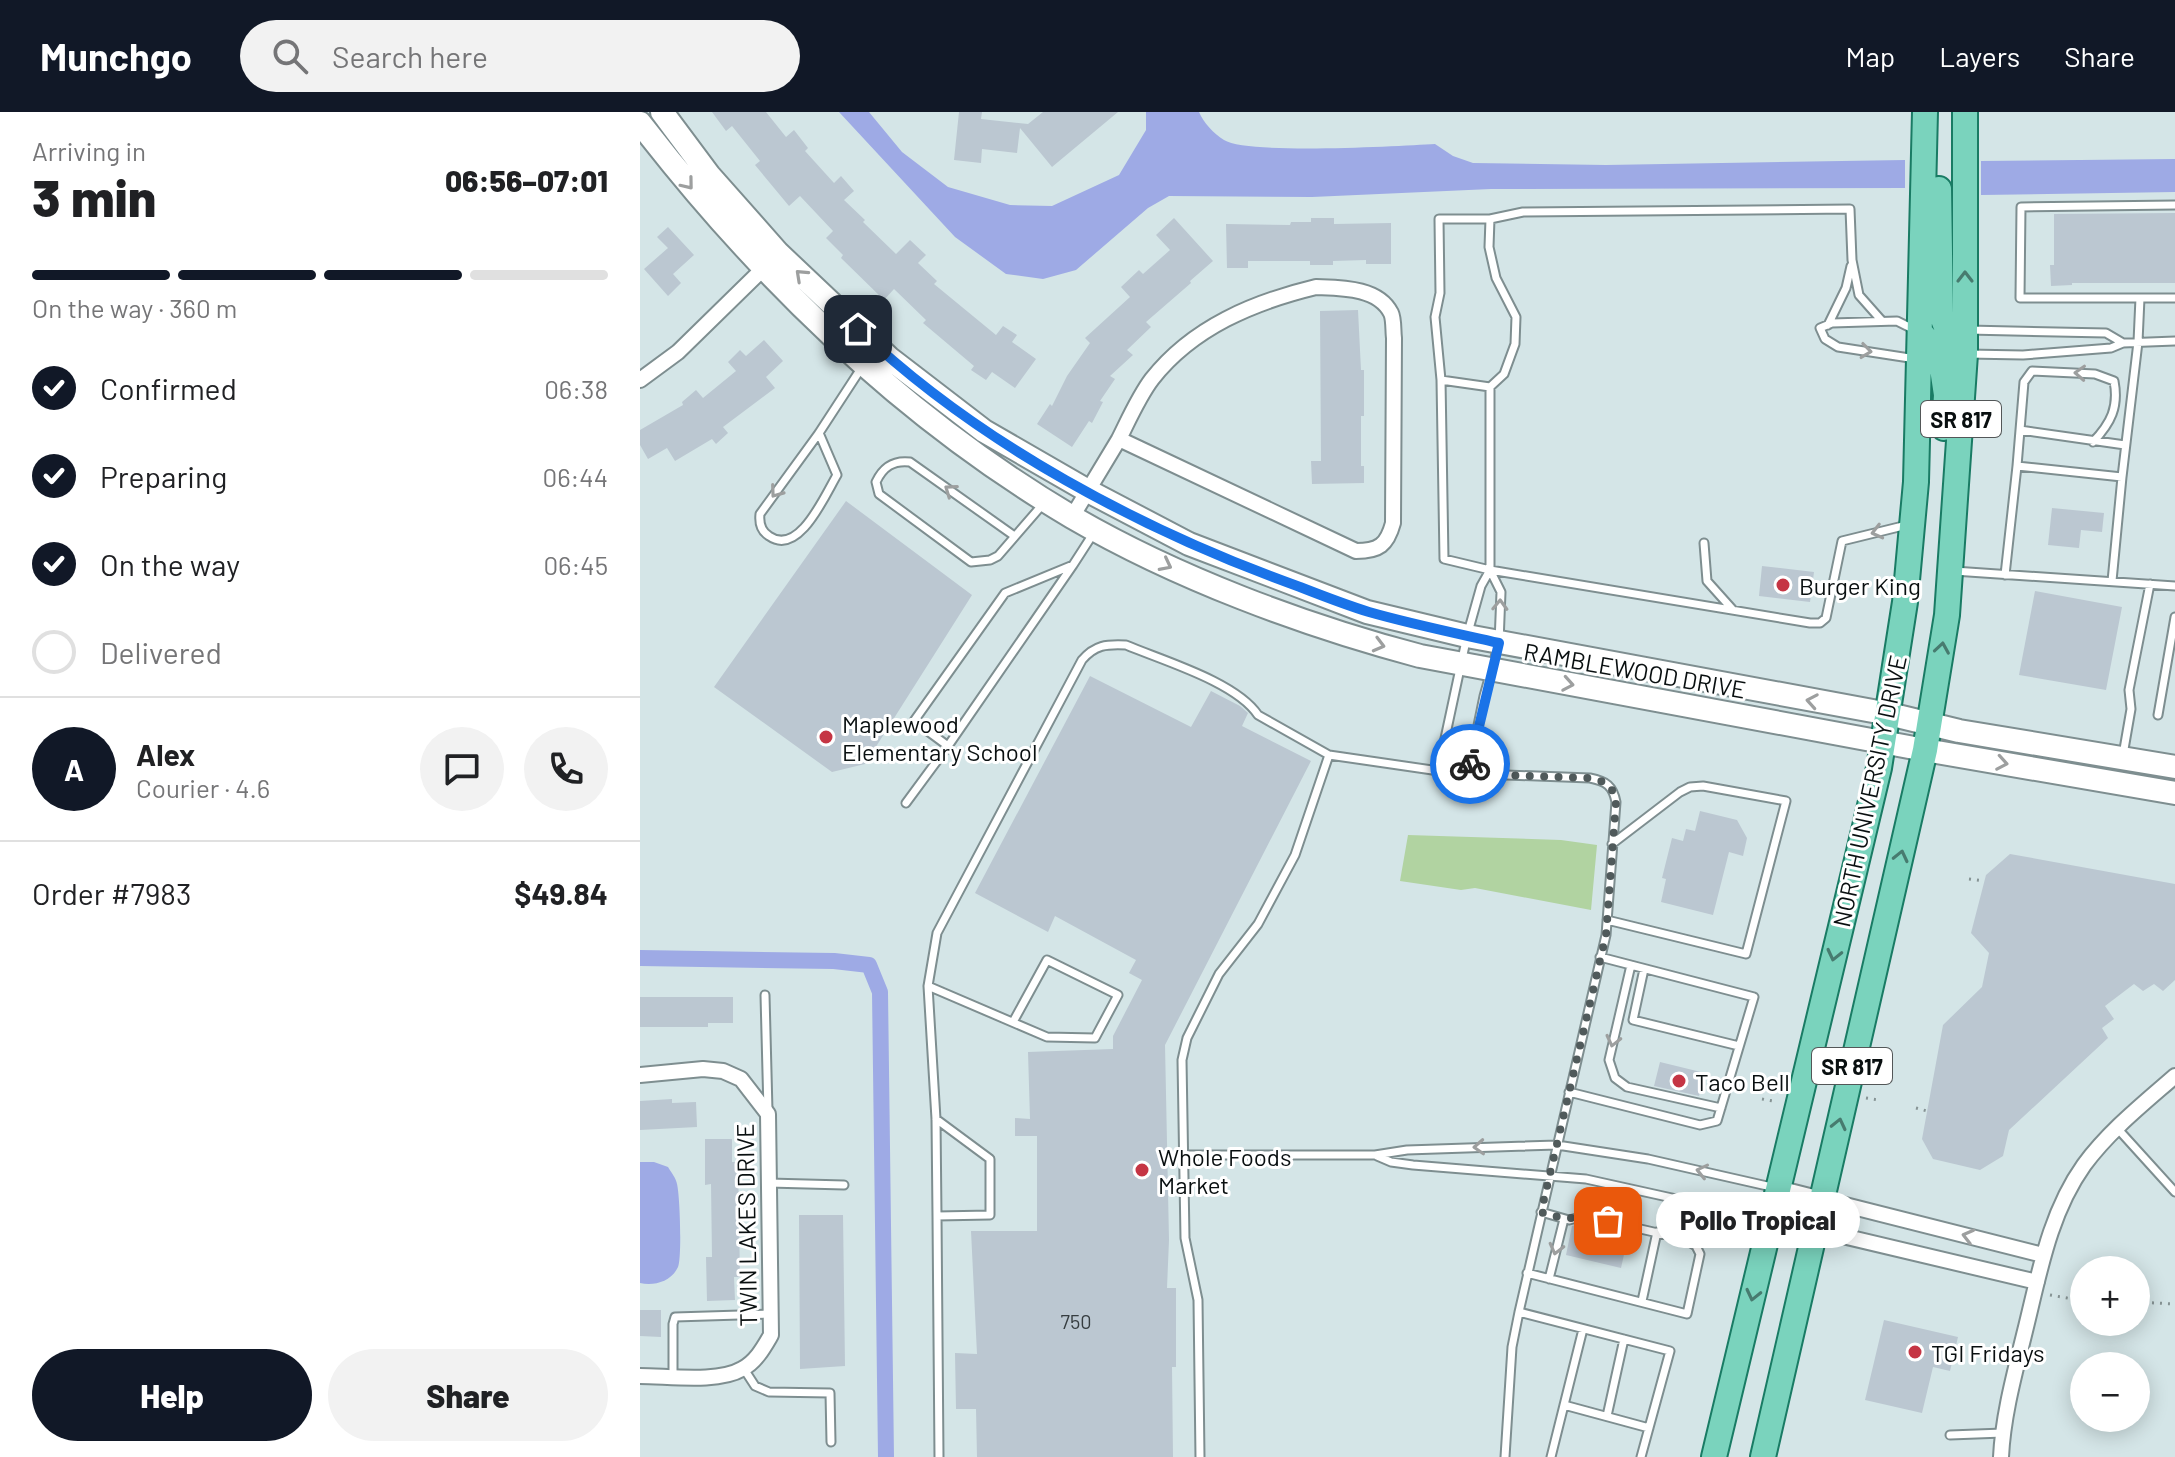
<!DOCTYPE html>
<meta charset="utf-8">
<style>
:root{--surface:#fff;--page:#f2f2f2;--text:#202124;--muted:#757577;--line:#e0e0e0;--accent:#111827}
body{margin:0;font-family:Barlow,sans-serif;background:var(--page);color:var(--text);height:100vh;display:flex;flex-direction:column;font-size:30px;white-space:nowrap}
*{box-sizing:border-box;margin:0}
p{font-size:26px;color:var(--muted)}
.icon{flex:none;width:44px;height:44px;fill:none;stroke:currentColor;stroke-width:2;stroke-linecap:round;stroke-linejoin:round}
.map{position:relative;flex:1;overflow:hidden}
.details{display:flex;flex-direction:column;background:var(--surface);width:640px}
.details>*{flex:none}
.tools{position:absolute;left:1430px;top:1144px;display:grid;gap:16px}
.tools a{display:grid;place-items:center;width:80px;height:80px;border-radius:50%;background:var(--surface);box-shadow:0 4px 20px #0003;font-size:40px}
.pin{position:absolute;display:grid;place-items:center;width:68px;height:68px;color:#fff;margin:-34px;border-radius:16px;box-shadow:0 4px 12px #0006}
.courier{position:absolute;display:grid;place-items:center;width:80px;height:80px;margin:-40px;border:6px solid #1a73e8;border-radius:50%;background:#fff;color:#222;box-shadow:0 2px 10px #0007}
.bubble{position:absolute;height:56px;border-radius:28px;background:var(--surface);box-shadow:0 4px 20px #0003;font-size:26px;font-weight:800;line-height:56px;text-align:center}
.overview em{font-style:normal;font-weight:800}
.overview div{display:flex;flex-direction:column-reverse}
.overview{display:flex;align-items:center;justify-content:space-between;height:136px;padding:0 32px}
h1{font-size:52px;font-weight:800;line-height:60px}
.bar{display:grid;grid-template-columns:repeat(4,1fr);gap:12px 8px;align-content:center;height:96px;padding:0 32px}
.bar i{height:10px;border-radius:6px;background:var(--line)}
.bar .on{background:var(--accent)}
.bar p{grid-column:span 4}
.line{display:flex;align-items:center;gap:20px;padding:0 32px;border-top:2px solid var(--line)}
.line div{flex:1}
.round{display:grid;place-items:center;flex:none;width:84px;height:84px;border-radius:42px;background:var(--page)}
ol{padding:0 32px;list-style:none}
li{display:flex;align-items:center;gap:24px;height:88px}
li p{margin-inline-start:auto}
li .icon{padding:8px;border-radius:50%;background:var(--accent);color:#fff;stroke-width:4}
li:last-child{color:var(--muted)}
li i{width:44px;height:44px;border:4px solid var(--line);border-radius:50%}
.cta{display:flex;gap:16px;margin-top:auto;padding:16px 32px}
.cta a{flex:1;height:92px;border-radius:48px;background:var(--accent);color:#fff;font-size:32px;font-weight:800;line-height:92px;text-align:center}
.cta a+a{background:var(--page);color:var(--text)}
header{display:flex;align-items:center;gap:48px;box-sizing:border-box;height:112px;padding:0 40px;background:var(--accent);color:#fff}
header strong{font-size:38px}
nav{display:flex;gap:44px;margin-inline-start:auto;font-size:28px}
.search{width:560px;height:72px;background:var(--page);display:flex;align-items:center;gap:20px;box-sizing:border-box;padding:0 28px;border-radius:44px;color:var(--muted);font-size:30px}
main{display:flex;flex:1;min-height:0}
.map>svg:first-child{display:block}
</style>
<header>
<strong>Munchgo</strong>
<div class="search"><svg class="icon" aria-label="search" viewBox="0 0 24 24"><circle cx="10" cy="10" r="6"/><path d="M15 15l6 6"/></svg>Search here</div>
<nav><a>Map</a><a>Layers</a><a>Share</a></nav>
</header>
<main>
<section class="details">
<div class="overview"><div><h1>3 min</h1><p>Arriving in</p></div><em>06:56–07:01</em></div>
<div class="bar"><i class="on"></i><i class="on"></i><i class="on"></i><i></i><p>On the way · 360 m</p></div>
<ol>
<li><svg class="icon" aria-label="check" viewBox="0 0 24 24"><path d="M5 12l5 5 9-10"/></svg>Confirmed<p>06:38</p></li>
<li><svg class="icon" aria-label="check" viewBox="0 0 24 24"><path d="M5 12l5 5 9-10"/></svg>Preparing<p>06:44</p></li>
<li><svg class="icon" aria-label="check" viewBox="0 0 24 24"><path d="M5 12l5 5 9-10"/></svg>On the way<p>06:45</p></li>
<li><i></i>Delivered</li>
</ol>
<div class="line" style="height:144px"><b class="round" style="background:var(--accent);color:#fff">A</b><div><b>Alex</b><p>Courier · 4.6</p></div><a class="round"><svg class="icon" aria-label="chat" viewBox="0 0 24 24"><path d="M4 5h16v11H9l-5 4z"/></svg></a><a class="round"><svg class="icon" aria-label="phone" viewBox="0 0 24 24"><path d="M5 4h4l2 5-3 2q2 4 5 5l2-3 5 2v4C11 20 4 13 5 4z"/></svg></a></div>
<div class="line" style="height:104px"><div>Order #7983</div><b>$49.84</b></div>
<div class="cta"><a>Help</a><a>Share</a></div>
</section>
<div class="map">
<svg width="1535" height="1345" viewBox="0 0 1535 1345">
<rect width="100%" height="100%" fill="#d4e5e7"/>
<path fill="#b1d3a1" d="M768,723L921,728L957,733L951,798L835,776L821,778L760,769Z"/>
<path fill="#9eaae5" d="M199,0H229L262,40L308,75L370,93L412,94L479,63L506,18V0H559C563,10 574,22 584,28C608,43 759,34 795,32L813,44L833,51L966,53L1265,48V76L851,77L672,85L529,84L508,96L436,158L403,167L366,162L315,125Z
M1535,47V80L1341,83V49Z
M0,1050H14L28,1055C31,1060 36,1066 37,1072C40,1084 42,1145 38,1155C31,1170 14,1174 0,1171Z"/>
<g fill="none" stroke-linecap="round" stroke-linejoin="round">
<path stroke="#9eaae5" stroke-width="16" d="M0,846L194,849L229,853L240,880L246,1345"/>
</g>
<path fill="#bbc7d1" d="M72,0H126L146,25L154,18L168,36L165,39L194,71L201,64L214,79L204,88L225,108L223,110L256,142L270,128L286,143L278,151L297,169L294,172L356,223L363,214L377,223L372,230L396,247L375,276L352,260L346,268L331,258L334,254L283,211L286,208L254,177L244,188L201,146L203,143L186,126L193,119L160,84L149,94L115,53L120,49L92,14L86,19Z
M319,0H342L341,7L388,12L403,0H478L412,55L380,16L377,41L342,37L341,51L314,48Z
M1535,101V171H1432V173L1411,174L1410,153H1414V102Z
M534,106L573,149L550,169L551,171L506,210L511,215L487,238L493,243L470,264L475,267L460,289L463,290L452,311L449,309L432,335L397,312L410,292L412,294L427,264L450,231L445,226L490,185L481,175L499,158L503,162L530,138L516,123Z
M671,106H694V112L751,111V152H726V148L693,149V153H670V149H608V156H587L586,112L650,113L651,110H671Z
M28,115L54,143L33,162L41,171L28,184L4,157L28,136L17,125Z
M718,198L721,258H724V304H721V354H724V371L672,372L671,349H681L680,199Z
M124,228L143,249L126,265L135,276L83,315L88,321L76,332L72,327L35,349L27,336L8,347L0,333V318L43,293L42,290L56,278L63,286L96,259L88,250L100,238L106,244Z
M206,389L332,483L225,652L192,660L74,575Z
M1412,396L1464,401L1462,420L1441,418L1439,436L1408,433Z
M1122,454L1174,460L1170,490L1119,484Z
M1395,479L1482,495L1466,578L1379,563Z
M450,564L551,615L571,579L600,594L608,601L602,614L671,649L525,933L529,1128L527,1176H536V1255H532L533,1345H337L336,1297H316L315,1241L337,1242L331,1119H397V1024H375V1006L390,1007L388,940L473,937V924L502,868L489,861L496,848L415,804L408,820L335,781Z
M1060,699L1097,708L1107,726L1103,744L1089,740L1073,803L1021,790L1026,767L1022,766L1032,726L1043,729L1046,717L1055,719Z
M1370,742L1535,772V868L1523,879L1514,872L1503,879L1494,872L1465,894L1474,907L1462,916L1468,926L1369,1018L1363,1044L1340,1058L1293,1047L1282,1027L1303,913L1342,875L1349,841L1331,821L1346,763Z
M0,885H93V911H68V915H0Z
M1020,950L1065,961L1059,984L1014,974Z
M32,987V991L56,990L57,1015L0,1018V989Z
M65,1027H92V1050H98L100,1165H94L95,1188L67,1189L66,1145H72L71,1072L65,1073Z
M159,1103H203L205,1254L160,1257Z
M936,1113L988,1125L981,1156L926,1143L932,1114Z
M0,1198H21V1225L0,1224Z
M1244,1208L1318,1225L1310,1259L1293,1255L1282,1301L1225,1288Z"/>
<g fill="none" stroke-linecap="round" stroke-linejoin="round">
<defs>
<path id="lane" d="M1535,93L1381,95L1380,186H1535
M850,107L883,100L1210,97L1212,148L1219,183L1242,209
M1188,213L1206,176L1211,154
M1275,218L1257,209L1192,211L1180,216L1185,227L1198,235L1276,247
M1328,218L1466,221L1483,231
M1328,242L1383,243L1471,236L1483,231L1535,229
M801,268L850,275
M1380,318L1485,333
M179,321L197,363C185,383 159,445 129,424C121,419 119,411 120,402L179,321L222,255
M1453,330C1471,311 1479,295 1474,269L1455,262L1392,259L1384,270L1377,354L1482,365L1472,469
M1482,365L1498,230L1500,186
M373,423L270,350C253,348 243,355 236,370L239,382L331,450L350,448L358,444L403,392
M1064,431L1067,469L1093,498
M433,453L308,634L274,609L365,481L433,453L453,422
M1314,459L1535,474
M1365,463L1377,354
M1518,603L1535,505
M1483,643L1491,597L1489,578L1510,472
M798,659L827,524L841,474L850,458
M828,662L844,584L859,531L861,480L850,458V275L864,262L875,232L876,205L856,166L849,135L850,107H799L800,181L795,205L801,268L804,447L850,458L1170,511H1180L1186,506L1202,429L1267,413
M266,691L308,634
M967,808L1106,842L1146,689L1063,674L1050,675L1040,680L972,732
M991,853L969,948L975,966L987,975L1081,996
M1004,857L993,908L1099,934
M288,874L296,1007L297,1104L350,1103V1047L296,1007
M125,883L128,999
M373,910L407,848L478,883L455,926L407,925L288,874L297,821L442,548C455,533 466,532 486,533C524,549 596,570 618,603L689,643
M929,980L1060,1013L1077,1009L1114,885L960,845
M1477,1016L1535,1080
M543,1043H735L767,1038L917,1033L1008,1047L1136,1076
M737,1044L751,1050L773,1053L946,1067L1127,1107
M129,1071L204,1073
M297,1104L299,1345
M887,1161L1047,1202L1060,1142L1056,1134L1044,1127L944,1104L929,1108L901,1100
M909,1167L924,1107
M1002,1189L1017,1120
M879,1200L1030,1239L1001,1345
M104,1257L115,1274L129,1280L190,1281L191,1330
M33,1264V1212L35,1205L131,1202
M924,1293L1009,1316
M967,1304L984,1227
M1310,1323L1363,1321
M560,1345L558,1188L545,1126L542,948L547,926L579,862L618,812L655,743L689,643L813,661L950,666C966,669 973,674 976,690L966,823L879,1200L872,1235L865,1345
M911,1345L943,1217"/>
<path id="street" d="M676,175C700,176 738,175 751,201C754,207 753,219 754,226L753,411C747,433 739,439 716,439L479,327C489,307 499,284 512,267C553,215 614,190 676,175Z
M0,268L38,240L130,150
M432,405L479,327
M0,963L63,957L83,959L101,967L128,1002L131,1223C124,1235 116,1250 102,1257C78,1271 29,1264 0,1264
M1138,1076L1403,1143
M1131,1107L1397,1170
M1361,1345C1363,1303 1375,1260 1385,1219C1399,1163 1409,1102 1444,1053C1469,1019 1503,992 1535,964"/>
<path id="secondary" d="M22,0L69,63L138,141L249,246L344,319L448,379L549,432L727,500L827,524L1249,602L1319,619L1535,655
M0,11C120,166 263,305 432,405C537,466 663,513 780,544L1285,638L1535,681"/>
<path id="primary" d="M1299,77L1301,202L1314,236L1325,242
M1281,221L1300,243L1306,283L1304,316
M1074,1345L1239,656L1265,490L1276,370L1285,0
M1123,1345L1285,638L1307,503L1325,242V0"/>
</defs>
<use href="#lane" stroke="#7e8e90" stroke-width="11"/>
<use href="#street" stroke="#7e8e90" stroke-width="18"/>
<use href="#secondary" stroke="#7e8e90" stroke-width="26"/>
<use href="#primary" stroke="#197b64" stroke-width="28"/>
<path stroke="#869394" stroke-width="3" stroke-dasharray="2 6" stroke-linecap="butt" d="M1329,767L1344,769
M1226,986L1238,988
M1122,987L1133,989
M1276,996L1287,999
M1410,1183L1444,1189
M1496,1190L1535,1192"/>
<use href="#lane" stroke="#fff" stroke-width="7"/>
<use href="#street" stroke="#fff" stroke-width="14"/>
<use href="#secondary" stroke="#fff" stroke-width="22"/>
<use href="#primary" stroke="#7ad3bd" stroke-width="24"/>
</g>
<defs><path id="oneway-chevron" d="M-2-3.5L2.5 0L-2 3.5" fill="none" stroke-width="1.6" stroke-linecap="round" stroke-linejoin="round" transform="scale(2)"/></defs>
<g stroke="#9d9f9f">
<use href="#oneway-chevron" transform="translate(48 72) rotate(51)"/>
<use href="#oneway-chevron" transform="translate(161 163) rotate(-137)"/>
<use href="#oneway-chevron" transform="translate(1226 239) rotate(7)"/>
<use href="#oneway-chevron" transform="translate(1440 261) rotate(-177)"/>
<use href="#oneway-chevron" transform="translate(310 378) rotate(-145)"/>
<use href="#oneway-chevron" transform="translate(136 380) rotate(126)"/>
<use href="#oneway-chevron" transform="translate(1237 420) rotate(166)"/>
<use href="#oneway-chevron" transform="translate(526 453) rotate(27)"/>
<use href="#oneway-chevron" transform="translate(860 493) rotate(-88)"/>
<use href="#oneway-chevron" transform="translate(739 533) rotate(15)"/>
<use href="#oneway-chevron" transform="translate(928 572) rotate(10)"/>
<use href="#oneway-chevron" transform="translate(1172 589) rotate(-170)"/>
<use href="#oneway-chevron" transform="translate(1362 651) rotate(10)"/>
<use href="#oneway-chevron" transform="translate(973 929) rotate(103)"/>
<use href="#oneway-chevron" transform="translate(839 1035) rotate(177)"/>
<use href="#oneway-chevron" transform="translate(1062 1059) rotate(-167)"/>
<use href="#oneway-chevron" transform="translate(1328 1124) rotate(-166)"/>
<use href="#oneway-chevron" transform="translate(916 1137) rotate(104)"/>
</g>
<g stroke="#477b6f">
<use href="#oneway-chevron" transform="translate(1325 165) rotate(-90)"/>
<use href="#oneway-chevron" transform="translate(1302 536) rotate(-81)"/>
<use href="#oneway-chevron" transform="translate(1261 744) rotate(-77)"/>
<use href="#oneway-chevron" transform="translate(1194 843) rotate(103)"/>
<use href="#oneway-chevron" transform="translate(1199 1012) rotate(-77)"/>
<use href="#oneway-chevron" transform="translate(1113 1183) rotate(103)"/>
</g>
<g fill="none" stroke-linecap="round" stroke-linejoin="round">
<path stroke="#505a5b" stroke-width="8" stroke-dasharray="0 14.4" d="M830,652L828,662L950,666C966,669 973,674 976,690L966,823L901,1100C928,1110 941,1103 968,1109"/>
<path stroke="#1a73e8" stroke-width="10" d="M218,217C339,332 503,419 660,475C683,484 706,493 729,500C771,512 815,521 859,531L830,652"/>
</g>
<g fill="#c53544" stroke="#fff" stroke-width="3">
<circle cx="1143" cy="473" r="8"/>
<circle cx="186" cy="625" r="8"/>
<circle cx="1039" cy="969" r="8"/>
<circle cx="502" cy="1058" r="8"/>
<circle cx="1275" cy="1240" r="8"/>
</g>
<g text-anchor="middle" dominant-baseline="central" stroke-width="6" stroke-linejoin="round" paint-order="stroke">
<g font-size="20" fill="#363d40">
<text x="436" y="1209">750</text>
</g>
<g fill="#fff" stroke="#535758" stroke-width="2">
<rect x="1281" y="289" width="80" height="36" rx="6"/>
<rect x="1172" y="936" width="80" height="36" rx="6"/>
</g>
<g font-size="22" font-weight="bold" fill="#090f10">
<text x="1321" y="307">SR 817</text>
<text x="1212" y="954">SR 817</text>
</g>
<g font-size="24" fill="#090f10" stroke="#fff" text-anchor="start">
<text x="1159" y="473">Burger King</text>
<text x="202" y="611">Maplewood<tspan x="202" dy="28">Elementary School</tspan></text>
<text x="1055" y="969">Taco Bell</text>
<text x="518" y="1044">Whole Foods<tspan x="518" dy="28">Market</tspan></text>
<text x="1291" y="1240">TGI Fridays</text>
</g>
<g font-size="24" fill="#090f10" stroke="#fff">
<text transform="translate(995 558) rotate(10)">RAMBLEWOOD DRIVE</text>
<text transform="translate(1229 679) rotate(-78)">NORTH UNIVERSITY DRIVE</text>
<text transform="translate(106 1113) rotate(-91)">TWIN LAKES DRIVE</text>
</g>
</g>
</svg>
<div class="tools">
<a>+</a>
<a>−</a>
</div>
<div class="pin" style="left:968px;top:1109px;background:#ea580c"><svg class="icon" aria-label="bag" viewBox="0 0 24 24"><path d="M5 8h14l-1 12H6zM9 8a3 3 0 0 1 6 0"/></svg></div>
<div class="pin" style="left:218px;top:217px;background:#1f2937"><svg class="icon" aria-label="home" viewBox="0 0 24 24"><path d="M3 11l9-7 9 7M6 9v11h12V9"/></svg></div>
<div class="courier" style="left:830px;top:652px"><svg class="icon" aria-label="bike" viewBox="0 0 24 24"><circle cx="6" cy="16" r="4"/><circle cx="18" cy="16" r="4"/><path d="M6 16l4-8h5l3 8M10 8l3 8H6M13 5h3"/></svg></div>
<div class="bubble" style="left:1016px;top:1080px;width:204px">Pollo Tropical</div>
</div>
</main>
